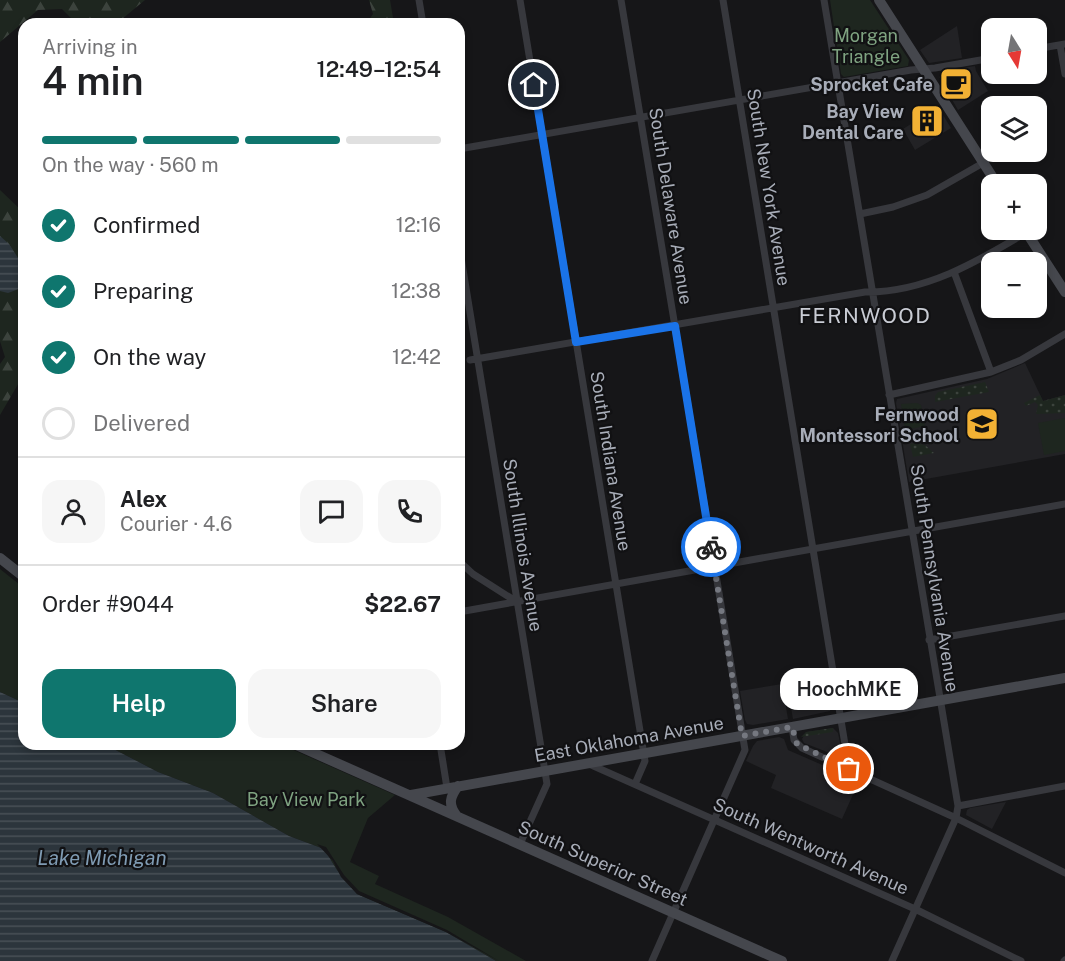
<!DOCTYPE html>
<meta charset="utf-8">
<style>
:root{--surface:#fff;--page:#f6f6f6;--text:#202124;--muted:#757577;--line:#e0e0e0;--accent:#0f766e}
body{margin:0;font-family:"Public Sans",sans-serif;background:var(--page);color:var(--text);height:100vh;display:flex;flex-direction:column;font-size:22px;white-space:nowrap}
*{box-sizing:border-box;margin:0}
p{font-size:20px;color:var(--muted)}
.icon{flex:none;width:33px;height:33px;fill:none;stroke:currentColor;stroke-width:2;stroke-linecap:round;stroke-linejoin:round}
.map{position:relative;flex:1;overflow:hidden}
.details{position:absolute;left:18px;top:18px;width:447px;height:732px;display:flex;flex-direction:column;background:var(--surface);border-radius:18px;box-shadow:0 3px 9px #0003}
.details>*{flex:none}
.needle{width:39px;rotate:169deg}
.fabs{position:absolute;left:981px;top:18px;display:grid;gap:12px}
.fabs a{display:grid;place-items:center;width:66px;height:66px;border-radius:12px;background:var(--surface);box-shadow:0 3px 9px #0003;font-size:30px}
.pin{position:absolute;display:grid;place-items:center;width:51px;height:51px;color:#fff;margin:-26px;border:3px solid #fff;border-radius:50%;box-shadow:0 2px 6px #0007}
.courier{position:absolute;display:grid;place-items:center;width:60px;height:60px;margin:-30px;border:4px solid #1a73e8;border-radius:50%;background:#fff;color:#222;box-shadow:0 2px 8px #0007}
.bubble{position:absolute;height:42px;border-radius:18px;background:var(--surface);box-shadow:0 3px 9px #0003;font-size:20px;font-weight:600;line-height:42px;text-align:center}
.summary em{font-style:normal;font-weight:600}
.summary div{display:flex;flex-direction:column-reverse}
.summary{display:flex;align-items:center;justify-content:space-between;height:102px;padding:0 24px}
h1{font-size:39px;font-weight:600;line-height:45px}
.bar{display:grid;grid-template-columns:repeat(4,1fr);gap:9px 6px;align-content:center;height:72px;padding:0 24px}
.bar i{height:8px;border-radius:4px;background:var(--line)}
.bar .active{background:var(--accent)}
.bar p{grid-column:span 4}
.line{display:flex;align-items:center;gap:15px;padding:0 24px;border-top:2px solid var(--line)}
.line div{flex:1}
.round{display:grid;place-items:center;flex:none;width:63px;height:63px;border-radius:18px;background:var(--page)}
ol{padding:0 24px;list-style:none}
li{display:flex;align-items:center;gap:18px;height:66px}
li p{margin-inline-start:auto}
li .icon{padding:6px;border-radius:50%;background:var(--accent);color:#fff;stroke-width:4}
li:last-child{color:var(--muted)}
li i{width:33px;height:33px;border:3px solid var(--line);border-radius:50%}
.cta{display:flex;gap:12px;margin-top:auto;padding:12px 24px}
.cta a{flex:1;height:69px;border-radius:18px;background:var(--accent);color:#fff;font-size:24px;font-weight:600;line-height:69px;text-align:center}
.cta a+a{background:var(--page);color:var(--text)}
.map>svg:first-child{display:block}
</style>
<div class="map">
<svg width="1065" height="961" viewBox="0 0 1065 961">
<defs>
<pattern id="grass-dots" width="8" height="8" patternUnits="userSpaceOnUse" patternTransform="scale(1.5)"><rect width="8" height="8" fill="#1e261f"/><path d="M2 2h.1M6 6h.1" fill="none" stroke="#3c433d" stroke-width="1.8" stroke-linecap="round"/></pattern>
<pattern id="forest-firs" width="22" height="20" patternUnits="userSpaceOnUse" patternTransform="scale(1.5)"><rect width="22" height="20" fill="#1e261f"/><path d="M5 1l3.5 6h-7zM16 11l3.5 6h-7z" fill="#3c433d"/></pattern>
<pattern id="water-rules" width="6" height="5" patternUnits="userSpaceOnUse" patternTransform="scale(1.5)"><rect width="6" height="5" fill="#2c353c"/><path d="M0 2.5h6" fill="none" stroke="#485056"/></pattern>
</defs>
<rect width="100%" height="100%" fill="#161618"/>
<path fill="#222225" d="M957,26L962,58L929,63L920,50Z
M975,66L976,71L988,91L958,110L939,77L945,71Z
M938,107L951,128L915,150L903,129Z
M1025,363L1043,401L1065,395V454L909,482L896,403L897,399L987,379Z
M829,677L833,703L830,711L793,719L787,685Z
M782,684L788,719L753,725L747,724L745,720L740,691Z
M833,728L838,733L842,752L840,757L804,743L802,739L806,732Z
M779,737L784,739L788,750L859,781L842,819L771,788L776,775L746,761L753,746L757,741Z
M1006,802L992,829L966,815L967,810L970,808Z"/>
<path fill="url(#grass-dots)" d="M985,382L989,392L935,402V396L938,392Z
M1040,395L1043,401L1065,395V413L1036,414L1038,405L1035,402L1026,406L1024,403Z
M915,443L925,445L934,453L913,457L910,444Z
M833,728V732L801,737L806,732Z"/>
<path fill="url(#forest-firs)" d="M0,0H145L116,24H77L62,9L38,10L0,42Z
M369,0H390L394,24H366L373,14Z
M0,190L24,213V374L0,415V364L5,357L0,341Z"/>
<path fill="#1e261f" d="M830,0H870L909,60L908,66L844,77L841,74Z
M917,403L921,405L925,426L905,430L901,404Z
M1065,418V451L1044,455L1038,423Z
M0,569L24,588V703L0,692Z
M104,744H280L395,795L368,818L350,862L379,876L375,884L448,917L526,961H496L446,932L357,894L337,870L324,849L289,836L213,793L158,772Z"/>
<path fill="url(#water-rules)" d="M0,236L9,244L24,267V287L8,293L0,291Z
M0,692L24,703V744H104L158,772L213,793L289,836L324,849L337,870L357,894L446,932L496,961H0Z"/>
<path fill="#161618" d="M317,844L326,847L344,875L359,891L447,930L499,961L446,932L357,894L341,877L333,861Z"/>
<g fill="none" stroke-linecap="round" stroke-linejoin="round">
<path stroke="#37383d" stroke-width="7" d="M419,0L423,24
M520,0L645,761L635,784
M621,0L745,750L652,961
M723,0L849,769
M824,0L958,806
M1060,45L1065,74
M1036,49L1065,44
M459,149L911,70L935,68L992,58
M860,214L893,207L927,195L983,163
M459,245L547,784L520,844
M954,272L991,372
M470,360L865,292C924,293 977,262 1027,232
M889,395L991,372L1021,360L1065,334
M459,561L473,574L517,602
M459,612L1065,504
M929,640L1065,616
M792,727L794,740L802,748L956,818L1065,873
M440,744L447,788
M848,749L863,767L865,777
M589,764L915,909L1021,961
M892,961L956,818L958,806L1065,786
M1064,961L1065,960"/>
<path stroke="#45474d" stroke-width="10" d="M879,0L997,184
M1025,230L1065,292
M0,558L24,577
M294,744L782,961
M411,795L1065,678
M456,815C448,804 450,797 458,786"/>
</g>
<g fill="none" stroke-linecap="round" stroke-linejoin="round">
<path stroke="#757880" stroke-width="6" stroke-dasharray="0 10.8" d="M711,547L742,736L792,727L797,744L849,769"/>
<path stroke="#1a73e8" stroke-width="8" d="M534,85L576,342L675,326L711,547"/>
</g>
<defs>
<symbol id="cafe-square" viewBox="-11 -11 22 22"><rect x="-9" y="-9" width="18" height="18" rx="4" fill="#f2b134" stroke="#111113"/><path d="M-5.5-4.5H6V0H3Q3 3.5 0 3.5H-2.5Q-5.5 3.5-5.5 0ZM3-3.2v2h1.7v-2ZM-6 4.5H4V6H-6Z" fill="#111"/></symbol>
<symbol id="building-square" viewBox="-11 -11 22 22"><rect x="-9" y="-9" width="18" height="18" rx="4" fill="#f2b134" stroke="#111113"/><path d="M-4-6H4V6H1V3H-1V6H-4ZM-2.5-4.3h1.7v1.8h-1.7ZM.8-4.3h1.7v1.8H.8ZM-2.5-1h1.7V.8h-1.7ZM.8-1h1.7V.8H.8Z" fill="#111"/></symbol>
<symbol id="school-square" viewBox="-11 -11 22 22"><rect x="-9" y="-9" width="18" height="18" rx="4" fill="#f2b134" stroke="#111113"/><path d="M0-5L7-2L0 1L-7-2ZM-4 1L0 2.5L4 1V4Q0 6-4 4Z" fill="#111"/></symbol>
</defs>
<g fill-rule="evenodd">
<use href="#cafe-square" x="937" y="65" width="38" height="38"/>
<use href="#building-square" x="908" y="102" width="38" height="38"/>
<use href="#school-square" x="963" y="405" width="38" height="38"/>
</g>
<g text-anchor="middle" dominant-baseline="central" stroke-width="4.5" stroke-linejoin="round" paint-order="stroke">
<g font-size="18" fill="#7fa381" stroke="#111113">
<text x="866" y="35">Morgan<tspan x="866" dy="21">Triangle</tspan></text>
<text x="306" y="799">Bay View Park</text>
</g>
<g font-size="18" font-weight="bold" fill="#a8adb8" stroke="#111113" text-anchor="end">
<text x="933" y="84">Sprocket Cafe</text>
<text x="904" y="111">Bay View<tspan x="904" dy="21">Dental Care</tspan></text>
<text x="959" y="414">Fernwood<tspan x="959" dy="21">Montessori School</tspan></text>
</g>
<g font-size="18" fill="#a8adb8" stroke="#111113">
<text transform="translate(769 187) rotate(81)">South New York Avenue</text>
<text transform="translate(671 206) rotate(81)">South Delaware Avenue</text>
<text transform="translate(611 461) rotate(81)">South Indiana Avenue</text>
<text transform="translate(523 545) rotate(81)">South Illinois Avenue</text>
<text transform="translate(935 578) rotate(81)">South Pennsylvania Avenue</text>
<text transform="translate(629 739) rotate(-10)">East Oklahoma Avenue</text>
<text transform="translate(811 846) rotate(24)">South Wentworth Avenue</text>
<text transform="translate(603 863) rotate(24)">South Superior Street</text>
</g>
<g font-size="20" font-style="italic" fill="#7f9bb3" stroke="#111113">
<text x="102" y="858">Lake Michigan</text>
</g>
<g font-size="21" letter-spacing="1.5" fill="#c9ccd4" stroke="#111113">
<text x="865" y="315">FERNWOOD</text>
</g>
</g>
</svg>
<div class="fabs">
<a><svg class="needle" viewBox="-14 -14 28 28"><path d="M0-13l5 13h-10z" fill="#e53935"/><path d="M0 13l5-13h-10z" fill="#757577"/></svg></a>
<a><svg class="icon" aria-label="layers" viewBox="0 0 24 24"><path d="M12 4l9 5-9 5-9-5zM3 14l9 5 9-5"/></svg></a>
<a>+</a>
<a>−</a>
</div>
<div class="pin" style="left:849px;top:769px;background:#ea580c"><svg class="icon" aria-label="bag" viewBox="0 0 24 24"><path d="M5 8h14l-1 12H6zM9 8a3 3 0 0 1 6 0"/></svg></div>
<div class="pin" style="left:534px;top:85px;background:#1f2937"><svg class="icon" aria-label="home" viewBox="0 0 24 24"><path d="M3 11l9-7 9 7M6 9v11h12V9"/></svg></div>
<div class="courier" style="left:711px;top:547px"><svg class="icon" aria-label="bike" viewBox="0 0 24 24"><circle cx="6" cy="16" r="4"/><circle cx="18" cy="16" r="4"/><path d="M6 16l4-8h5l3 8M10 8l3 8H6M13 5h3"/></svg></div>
<div class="bubble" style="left:780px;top:668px;width:138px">HoochMKE</div>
<section class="details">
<div class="summary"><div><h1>4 min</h1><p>Arriving in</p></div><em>12:49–12:54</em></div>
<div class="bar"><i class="active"></i><i class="active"></i><i class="active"></i><i></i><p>On the way · 560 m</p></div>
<ol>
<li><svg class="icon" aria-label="check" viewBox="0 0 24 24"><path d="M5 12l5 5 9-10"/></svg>Confirmed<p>12:16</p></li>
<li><svg class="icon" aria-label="check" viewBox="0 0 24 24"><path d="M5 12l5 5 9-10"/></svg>Preparing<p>12:38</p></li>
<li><svg class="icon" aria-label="check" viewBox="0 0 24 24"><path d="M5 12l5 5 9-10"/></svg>On the way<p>12:42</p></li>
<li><i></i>Delivered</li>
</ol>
<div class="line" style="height:108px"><a class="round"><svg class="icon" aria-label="person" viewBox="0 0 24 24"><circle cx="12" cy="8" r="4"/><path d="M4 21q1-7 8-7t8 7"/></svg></a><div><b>Alex</b><p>Courier · 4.6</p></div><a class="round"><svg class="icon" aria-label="chat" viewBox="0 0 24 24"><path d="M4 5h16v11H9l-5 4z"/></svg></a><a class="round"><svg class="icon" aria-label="phone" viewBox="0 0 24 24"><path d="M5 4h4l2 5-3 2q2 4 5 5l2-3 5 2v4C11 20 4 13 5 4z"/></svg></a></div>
<div class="line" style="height:78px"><div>Order #9044</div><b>$22.67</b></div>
<div class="cta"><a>Help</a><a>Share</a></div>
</section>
</div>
